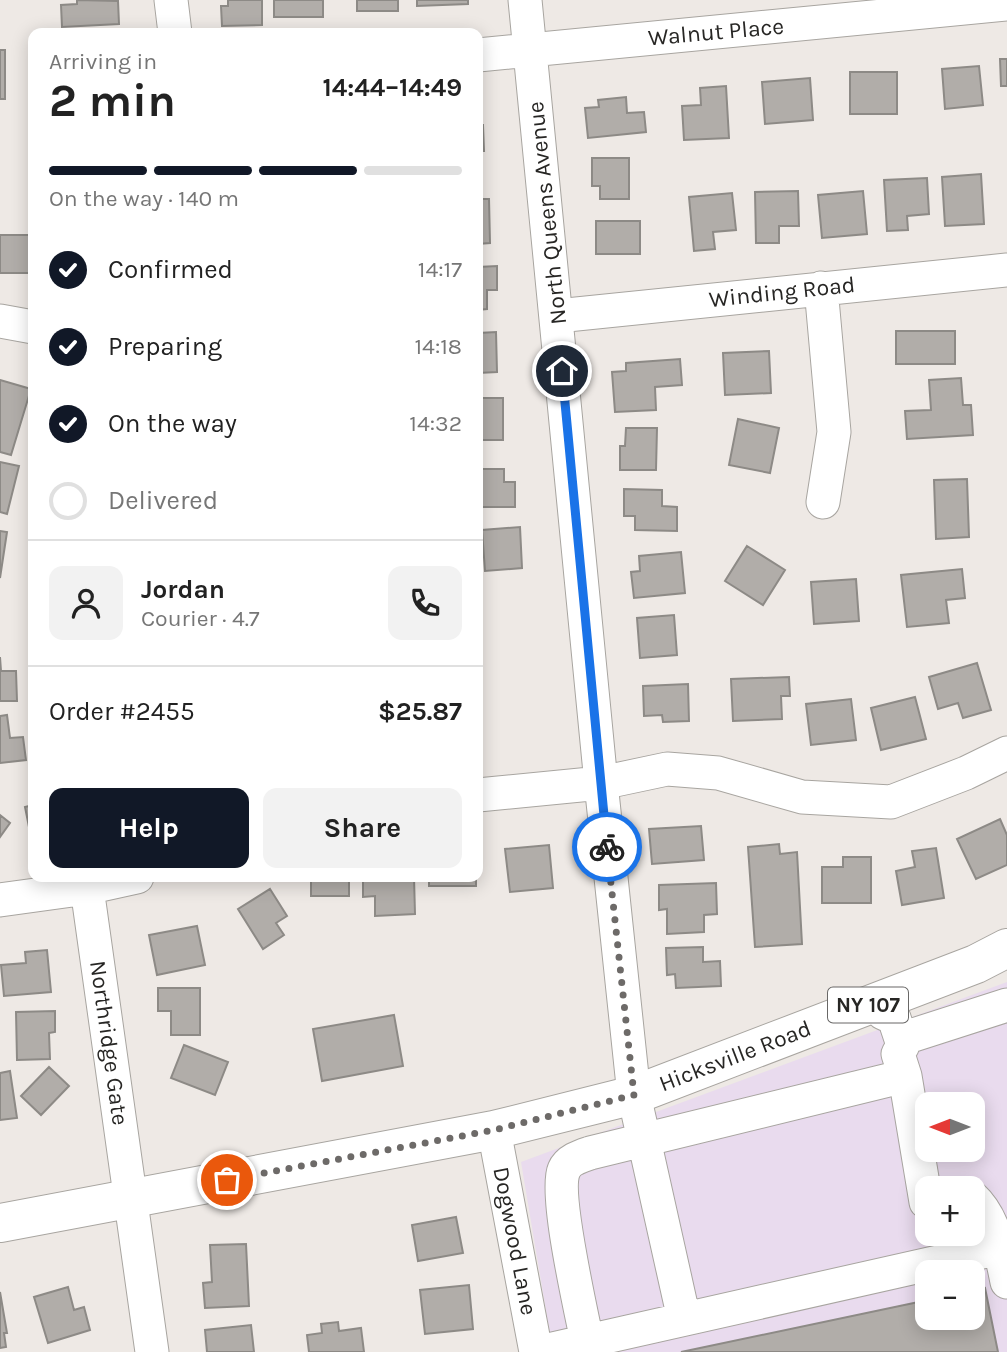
<!DOCTYPE html>
<meta charset="utf-8">
<style>
:root{--surface:#fff;--page:#f2f2f2;--text:#222;--muted:#767676;--line:#e0e0e0;--accent:#111827}
body{margin:0;font-family:Karla,sans-serif;background:var(--page);color:var(--text);height:100vh;display:flex;flex-direction:column;font-size:26px;white-space:nowrap}
*{box-sizing:border-box;margin:0}
p{font-size:23px;color:var(--muted)}
.icon{flex:none;width:38px;height:38px;fill:none;stroke:currentColor;stroke-width:2;stroke-linecap:round;stroke-linejoin:round}
.map{position:relative;flex:1;overflow:hidden}
.drawer{position:absolute;left:28px;top:28px;width:455px;height:854px;display:flex;flex-direction:column;background:var(--surface);border-radius:14px;box-shadow:0 4px 18px #0003}
.drawer>*{flex:none}
.needle{width:46px;rotate:270deg}
.tools{position:absolute;left:915px;top:1092px;display:grid;gap:14px}
.tools a{display:grid;place-items:center;width:70px;height:70px;border-radius:14px;background:var(--surface);box-shadow:0 4px 18px #0003;font-size:35px}
.pin{position:absolute;display:grid;place-items:center;width:60px;height:60px;color:#fff;margin:-30px;border:4px solid #fff;border-radius:50%;box-shadow:0 2px 7px #0007}
.courier{position:absolute;display:grid;place-items:center;width:70px;height:70px;margin:-35px;border:5px solid #1a73e8;border-radius:50%;background:#fff;color:#222;box-shadow:0 2px 9px #0007}
.overview em{font-style:normal;font-weight:700}
.overview div{display:flex;flex-direction:column-reverse}
.overview{display:flex;align-items:center;justify-content:space-between;height:119px;padding:0 21px}
h1{font-size:46px;font-weight:700;line-height:52px}
.bar{display:grid;grid-template-columns:repeat(4,1fr);gap:10px 7px;align-content:center;height:84px;padding:0 21px}
.bar i{height:9px;border-radius:5px;background:var(--line)}
.bar .on{background:var(--accent)}
.bar p{grid-column:span 4}
.line{display:flex;align-items:center;gap:18px;padding:0 21px;border-top:2px solid var(--line)}
.line div{flex:1}
.round{display:grid;place-items:center;flex:none;width:74px;height:74px;border-radius:14px;background:var(--page)}
ol{padding:0 21px;list-style:none}
li{display:flex;align-items:center;gap:21px;height:77px}
li p{margin-inline-start:auto}
li .icon{padding:7px;border-radius:50%;background:var(--accent);color:#fff;stroke-width:4}
li:last-child{color:var(--muted)}
li i{width:38px;height:38px;border:4px solid var(--line);border-radius:50%}
.cta{display:flex;gap:14px;margin-top:auto;padding:14px 21px}
.cta a{flex:1;height:80px;border-radius:14px;background:var(--accent);color:#fff;font-size:28px;font-weight:700;line-height:80px;text-align:center}
.cta a+a{background:var(--page);color:var(--text)}
.map>svg:first-child{display:block}
</style>
<div class="map">
<svg width="1007" height="1352" viewBox="0 0 1007 1352">
<rect width="100%" height="100%" fill="#eee9e5"/>
<path fill="#e9dbee" fill-rule="evenodd" d="M1007,982V1352H553L521,1162ZM928,1104H973V1150H928ZM928,1188H973V1234H928ZM928,1272H973V1318H928Z"/>
<path fill="#b1ada9" stroke="#8d8a86" stroke-width="2" d="M77,0L118,1L119,24L62,27L61,5L77,4Z
M228,0H262V25L222,26L221,6H228Z
M274,0H323V17H274Z
M357,0H398V11H357Z
M417,0H468V4L417,6Z
M0,50H5V99H0Z
M1000,59H1007V86H1001Z
M979,66L983,105L945,109L942,69Z
M850,72H897V114H850Z
M810,78L813,120L765,124L762,82Z
M726,86L729,138L684,140L682,106L701,105L700,88Z
M626,97L627,113L644,112L646,132L588,138L585,108L599,107L598,100Z
M478,125H483L484,151H478Z
M592,158H629V199H600V186H592Z
M981,174L984,224L945,226L942,177Z
M927,178L929,214L907,216L908,230L887,231L884,180Z
M798,191L799,226H779V243H756L755,192Z
M863,191L867,234L822,238L818,195Z
M732,193L736,230L713,232L715,249L694,251L689,197Z
M478,199H489L490,243L478,244Z
M596,221H640V254H596Z
M0,235H33V273H0Z
M497,266V290H487V309L478,310V267Z
M896,331H955V364H896Z
M496,332L497,372L478,373V333Z
M769,351L771,393L725,395L723,353Z
M680,359L682,385L655,387L656,410L615,412L612,372L626,371V363Z
M961,378L963,405H971L973,435L907,439L905,411L931,410L929,380Z
M0,380L31,389L11,455L0,452Z
M478,398H503V440H478Z
M738,419L779,428L770,473L729,465Z
M626,428H657L656,470H620V446H625Z
M0,462L19,466L7,514L0,512Z
M478,469H504V482H515V507H479Z
M967,479L969,537L936,539L934,480Z
M624,489L662,490V506L677,507V531L635,530V516H624Z
M520,527L522,568L485,571L482,530Z
M0,531L7,532L0,578Z
M747,546L785,570L763,605L725,581Z
M681,552L685,593L634,598L631,572L640,571L639,556Z
M962,569L965,598L946,600L949,623L907,627L901,575Z
M856,579L859,621L814,624L811,582Z
M674,615L677,655L640,658L637,618Z
M0,657L1,671H16L17,701H0Z
M977,663L991,710L963,718L958,703L938,709L929,677Z
M789,677L790,696H781L782,719L733,721L731,679Z
M688,684L689,721L663,722L662,715L644,716L643,686Z
M915,697L926,739L881,750L871,708Z
M851,699L856,740L811,745L806,704Z
M7,715L10,738L23,737L26,760L0,763V716Z
M33,805V847L25,807Z
M0,815L10,823L0,837Z
M1000,819L1007,835V865L976,879L957,839Z
M701,826L704,860L652,864L649,829Z
M779,844L780,854L797,852L802,944L755,947L748,847Z
M549,845L553,888L510,892L505,849Z
M936,848L944,898L902,905L896,871L915,867L912,851Z
M843,857H871V903H822V867H843Z
M311,877H349V896H311Z
M363,877H414L415,914L375,916V896L363,897Z
M429,877H476V886H429Z
M716,883L717,914L704,915V932L667,934V909L659,910V885Z
M270,889L287,916L276,923L284,935L263,949L238,909Z
M197,926L205,965L157,975L149,935Z
M703,947V962L720,961L721,986L676,988L675,974L667,975L666,948Z
M47,950L51,992L4,996L1,965L26,963L25,952Z
M158,988H200V1035H171V1011H158Z
M55,1011V1032L49,1033L50,1059L17,1060L16,1012Z
M394,1015L403,1066L322,1081L313,1029Z
M184,1045L228,1062L215,1095L171,1078Z
M49,1067L69,1086L41,1115L21,1096Z
M10,1071L17,1118L0,1120V1073Z
M456,1217L463,1253L418,1261L412,1225Z
M246,1244L249,1306L205,1308L203,1283L212,1282L210,1245Z
M469,1285L473,1329L425,1334L420,1290Z
M68,1287L74,1310L84,1307L90,1330L48,1343L34,1297Z
M985,1288L998,1352H681L928,1300V1318H973V1291Z
M0,1292L7,1333H4L6,1347L0,1348Z
M338,1322L339,1331L361,1328L364,1352H309L307,1335L322,1333L321,1324Z
M251,1325L254,1352H207L205,1330Z"/>
<g fill="none" stroke-linecap="round" stroke-linejoin="round">
<defs>
<path id="minor" d="M171,0L175,33
M525,0L601,783L634,1095L684,1319
M478,55L1007,4
M821,288L834,432L823,502
M557,316L1007,270
M0,321L33,327
M478,795L601,783L667,769L718,773L802,797L891,802L966,773L1007,753
M87,888L152,1352
M0,900L87,888L137,877
M878,1002L883,1013L894,1018L903,1045L898,1054L905,1076L926,1202H928
M901,1039L1007,1005
M494,1130L536,1352
M973,1198C994,1217 1002,1256 1007,1282
M587,1341C581,1311 554,1193 564,1170C568,1160 581,1156 590,1153L905,1076
M539,1352L1000,1248"/>
<path id="major" d="M0,1223L494,1130L634,1095L976,964L1007,948"/>
</defs>
<use href="#minor" stroke="#a8a5a0" stroke-width="35"/>
<use href="#major" stroke="#a8a5a0" stroke-width="40"/>
<use href="#minor" stroke="#fff" stroke-width="33"/>
<use href="#major" stroke="#fff" stroke-width="38"/>
</g>
<g fill="none" stroke-linecap="round" stroke-linejoin="round">
<path stroke="#6d6a68" stroke-width="7" stroke-dasharray="0 12.6" d="M227,1180L494,1130L634,1095L607,847"/>
<path stroke="#1a73e8" stroke-width="9" d="M562,371L607,847"/>
</g>
<g text-anchor="middle" dominant-baseline="central" stroke-width="5" stroke-linejoin="round" paint-order="stroke">
<rect fill="#fff" stroke="#686766" stroke-width="2" x="828" y="987.5" width="80" height="35" rx="5"/>
<g font-size="21" font-weight="bold" fill="#272624">
<text x="868" y="1005">NY 107</text>
</g>
<g font-size="23" fill="#272624" stroke="#fff">
<text transform="translate(716 32) rotate(-5)">Walnut Place</text>
<text transform="translate(547 213) rotate(-96)">North Queens Avenue</text>
<text transform="translate(782 292) rotate(-6)">Winding Road</text>
<text transform="translate(109 1043) rotate(82)">Northridge Gate</text>
<text transform="translate(735 1056) rotate(-21)">Hicksville Road</text>
<text transform="translate(515 1241) rotate(79)">Dogwood Lane</text>
</g>
</g>
</svg>
<div class="tools">
<a><svg class="needle" viewBox="-14 -14 28 28"><path d="M0-13l5 13h-10z" fill="#e53935"/><path d="M0 13l5-13h-10z" fill="#767676"/></svg></a>
<a>+</a>
<a>−</a>
</div>
<div class="pin" style="left:227px;top:1180px;background:#ea580c"><svg class="icon" aria-label="bag" viewBox="0 0 24 24"><path d="M5 8h14l-1 12H6zM9 8a3 3 0 0 1 6 0"/></svg></div>
<div class="pin" style="left:562px;top:371px;background:#1f2937"><svg class="icon" aria-label="home" viewBox="0 0 24 24"><path d="M3 11l9-7 9 7M6 9v11h12V9"/></svg></div>
<div class="courier" style="left:607px;top:847px"><svg class="icon" aria-label="bike" viewBox="0 0 24 24"><circle cx="6" cy="16" r="4"/><circle cx="18" cy="16" r="4"/><path d="M6 16l4-8h5l3 8M10 8l3 8H6M13 5h3"/></svg></div>
<section class="drawer">
<div class="overview"><div><h1>2 min</h1><p>Arriving in</p></div><em>14:44–14:49</em></div>
<div class="bar"><i class="on"></i><i class="on"></i><i class="on"></i><i></i><p>On the way · 140 m</p></div>
<ol>
<li><svg class="icon" aria-label="check" viewBox="0 0 24 24"><path d="M5 12l5 5 9-10"/></svg>Confirmed<p>14:17</p></li>
<li><svg class="icon" aria-label="check" viewBox="0 0 24 24"><path d="M5 12l5 5 9-10"/></svg>Preparing<p>14:18</p></li>
<li><svg class="icon" aria-label="check" viewBox="0 0 24 24"><path d="M5 12l5 5 9-10"/></svg>On the way<p>14:32</p></li>
<li><i></i>Delivered</li>
</ol>
<div class="line" style="height:126px"><a class="round"><svg class="icon" aria-label="person" viewBox="0 0 24 24"><circle cx="12" cy="8" r="4"/><path d="M4 21q1-7 8-7t8 7"/></svg></a><div><b>Jordan</b><p>Courier · 4.7</p></div><a class="round"><svg class="icon" aria-label="phone" viewBox="0 0 24 24"><path d="M5 4h4l2 5-3 2q2 4 5 5l2-3 5 2v4C11 20 4 13 5 4z"/></svg></a></div>
<div class="line" style="height:91px"><div>Order #2455</div><b>$25.87</b></div>
<div class="cta"><a>Help</a><a>Share</a></div>
</section>
</div>
